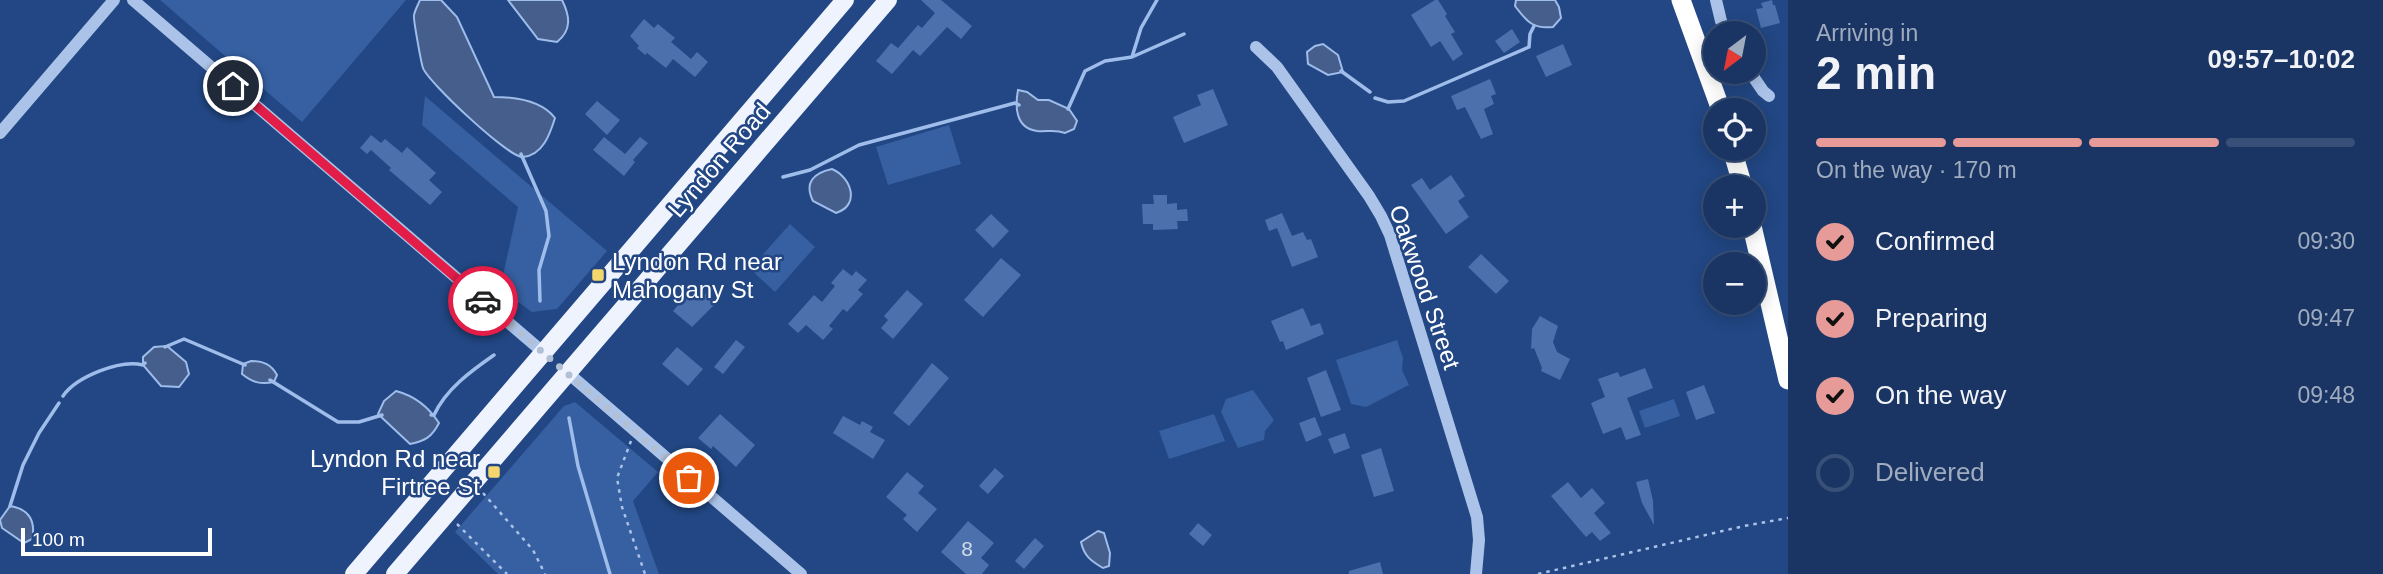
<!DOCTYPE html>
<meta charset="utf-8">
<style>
:root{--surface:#1a3563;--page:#233d69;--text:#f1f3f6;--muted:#9fabbe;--line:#385078;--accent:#e69b98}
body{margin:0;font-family:Helvetica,sans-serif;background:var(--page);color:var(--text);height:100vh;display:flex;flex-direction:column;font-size:26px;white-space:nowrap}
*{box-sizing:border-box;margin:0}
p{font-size:23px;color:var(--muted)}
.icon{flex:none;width:38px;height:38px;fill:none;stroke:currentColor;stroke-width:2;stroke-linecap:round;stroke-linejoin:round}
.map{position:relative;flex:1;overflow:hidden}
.sheet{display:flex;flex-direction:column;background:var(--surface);width:595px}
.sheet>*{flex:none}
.needle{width:46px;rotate:212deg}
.controls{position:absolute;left:1703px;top:21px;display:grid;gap:14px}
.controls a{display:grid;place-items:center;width:63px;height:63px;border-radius:50%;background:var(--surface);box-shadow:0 4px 18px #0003,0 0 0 2px var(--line);font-size:35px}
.scale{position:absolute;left:21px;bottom:18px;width:191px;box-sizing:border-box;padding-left:7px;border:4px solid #fff;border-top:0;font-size:19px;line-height:24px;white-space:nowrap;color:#fff;-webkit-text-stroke:5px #224784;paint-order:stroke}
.pin{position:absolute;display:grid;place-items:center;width:60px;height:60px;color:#fff;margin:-30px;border:4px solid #fff;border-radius:50%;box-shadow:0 2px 7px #0007}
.courier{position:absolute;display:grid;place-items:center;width:70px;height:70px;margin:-35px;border:5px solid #e11d48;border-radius:50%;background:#fff;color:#222;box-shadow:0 2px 9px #0007}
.head em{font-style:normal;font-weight:600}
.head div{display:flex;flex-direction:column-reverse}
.head{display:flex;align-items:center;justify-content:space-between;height:119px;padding:0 28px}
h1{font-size:46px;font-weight:600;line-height:52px}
.bar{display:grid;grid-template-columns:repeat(4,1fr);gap:10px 7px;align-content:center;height:84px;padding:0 28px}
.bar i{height:9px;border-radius:5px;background:var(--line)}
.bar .current{background:var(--accent)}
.bar p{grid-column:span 4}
ol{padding:0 28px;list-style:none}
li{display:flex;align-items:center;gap:21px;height:77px}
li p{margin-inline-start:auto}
li .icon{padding:7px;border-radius:50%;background:var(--accent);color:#111;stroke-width:4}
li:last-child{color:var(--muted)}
li i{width:38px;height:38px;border:4px solid var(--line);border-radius:50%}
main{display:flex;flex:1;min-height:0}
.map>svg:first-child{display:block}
</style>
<main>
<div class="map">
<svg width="1788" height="574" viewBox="0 0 1788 574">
<rect width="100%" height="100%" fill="#224784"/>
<path fill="#3660a1" d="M160,0H406L302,122Z
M425,96L607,251L557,309L532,312L500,289L518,207L422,125Z
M949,125L961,164L888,185L876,147Z
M790,224L815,247L775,292L750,269Z
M1397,340L1403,358L1402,370L1409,385L1366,407L1351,404L1336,360Z
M1253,390L1274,420L1265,431L1264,440L1238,448L1221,412L1226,399Z
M1674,399L1680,416L1645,428L1639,411Z
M575,402L658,472L633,501L659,574H498L455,532L564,406Z
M1214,414L1225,441L1169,459L1159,431Z"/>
<path fill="#455e8b" stroke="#9fbdea" stroke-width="2" d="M420,0H441L457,17L494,97C515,97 541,100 555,118C550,134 543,155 523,157C509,158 428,82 423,68C421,62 413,18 414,15C415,10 418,5 420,0Z
M508,0H562C570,16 572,30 557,42L538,39Z
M1516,0H1555L1559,7L1561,18L1553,27C1533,29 1527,22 1515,6Z
M1323,44L1338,55L1343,72L1328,75L1308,64L1307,52L1315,46Z
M1018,90L1027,92L1038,100H1049L1069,109L1077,121L1074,129L1065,133C1055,129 1047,132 1037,131C1015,128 1015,106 1018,90Z
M832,169C851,177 861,205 836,213L813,201C804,183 813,173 832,169Z
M167,346L186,362L189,374L179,387L161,386L143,365V357L154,347Z
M251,361C263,361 271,364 277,375L274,382C260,385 252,382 242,374L243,364Z
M396,391C415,396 428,406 439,423C432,437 425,441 410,444L378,414L384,401Z
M10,506C29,509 36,521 32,539L24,543L2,528L0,520Z
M1098,531L1104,533L1110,553L1109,566L1103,568C1091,561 1084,556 1081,542Z"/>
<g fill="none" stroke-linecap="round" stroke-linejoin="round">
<path stroke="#9fbdea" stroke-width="3.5" d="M1132,57L1141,28L1157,0
M1341,71L1370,92
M1375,98L1388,102L1404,101L1529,47L1530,34L1534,26
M1068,109L1085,71L1105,61L1132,57L1184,34
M521,154L546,211L549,236L539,270L540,301
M783,177L810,170L859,145L1015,103L1019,105
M165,347L184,339L245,365
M270,380L338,422H359L382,415
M63,396C76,377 120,359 143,365L145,363
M431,415H434C446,389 471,371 494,355
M569,418L578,466L610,574
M10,506L23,465L39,433L59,403"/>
</g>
<path fill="#4b70ac" d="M921,0H941L972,26L961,39L947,27L920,56L913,50L892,74L876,61L891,43L898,48L918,25L922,28L935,13Z
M1435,0H1438L1447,14L1445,16L1455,32L1451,34L1463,54L1453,61L1440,41L1431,47L1411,15Z
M1772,0L1773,5H1775L1780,23L1761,28L1756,9L1763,8L1761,3Z
M644,19L654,28L658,24L675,38L671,42L691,59L697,52L708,62L695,77L673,59L666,68L647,53L645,55L637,48L639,46L630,36Z
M1512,29L1520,42L1504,53L1495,41Z
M1563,44L1572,65L1546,77L1536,56Z
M1490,79L1496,94L1491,96L1494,104L1484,109L1493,134L1481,139L1465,107L1457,110L1451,96Z
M1213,89L1228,125L1184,143L1173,117L1201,105L1197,95Z
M597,101L620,120L607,135L585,114Z
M371,135L381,143L385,139L402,153L407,147L436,173L429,180L442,192L432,203L430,205L389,170L391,168L371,150L367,154L360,148Z
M604,137L625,154L640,137L648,143L633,160L635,162L624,176L593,150Z
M1451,175L1465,196L1458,201L1469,217L1446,234L1411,185L1422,178L1430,190Z
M1153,195H1167V204L1177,203V210L1187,209L1188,221H1177L1178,229L1153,230V224H1143L1142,204H1154Z
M1282,213L1292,236L1303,232L1307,240L1311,239L1318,257L1292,267L1277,228L1269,231L1265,220Z
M991,214L1009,231L993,248L975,230Z
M1481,254L1509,281L1496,294L1468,267Z
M1001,258L1021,275L983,317L964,300Z
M843,269L852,276L856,271L867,280L858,290L863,294L847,312L843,309L829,326L833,329L823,340L806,325L798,333L788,324L814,295L822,302L835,286L831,283Z
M695,285L716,303L692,327L673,311Z
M907,290L923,304L893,339L881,328L888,320L884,316Z
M1303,308L1311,326L1320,323L1324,334L1286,350L1283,341L1280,342L1271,321Z
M1540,316L1558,326L1553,342L1557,352L1570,359L1560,380L1541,371L1542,368L1534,348L1531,349L1532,329Z
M736,340L745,347L723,374L714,367Z
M677,347L703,369L688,386L662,364Z
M932,363L949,378L909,426L893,413Z
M1645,368L1653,388L1627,398L1641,435L1626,440L1621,427L1603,434L1591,403L1605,397L1598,379L1618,372L1620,377Z
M1326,370L1341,410L1321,417L1307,378Z
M1704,385L1715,413L1696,420L1686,392Z
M720,414L755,445L736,467L713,446L711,449L698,438Z
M843,416L860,425L862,421L873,427L870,432L885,440L873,459L833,433Z
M1315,417L1322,435L1306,442L1299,423Z
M1345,433L1350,448L1334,454L1328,439Z
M1381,448L1394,491L1374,497L1361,455Z
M995,468L1004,476L988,494L979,486Z
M907,472L924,486L918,493L937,509L917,532L903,519L907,515L886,497Z
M1648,479L1653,501L1654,525L1642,503L1636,482Z
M1568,482L1581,498L1592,488L1605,503L1594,513L1611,533L1600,541L1592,532L1586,537L1551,496Z
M968,521L994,543L981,558L989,565L982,574H966L941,552Z
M1198,523L1212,535L1203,546L1189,534Z
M1035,538L1044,546L1024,569L1015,561Z
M1380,562L1383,574H1349V571Z"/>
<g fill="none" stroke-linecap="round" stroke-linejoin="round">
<path stroke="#abc3e8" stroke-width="2.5" stroke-dasharray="3.5 5" stroke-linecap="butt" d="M631,441L617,478L622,507L645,574
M483,493L533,550L545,574
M457,524L507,574
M1538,574L1744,526L1788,518"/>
<path stroke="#abc3e8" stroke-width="12" d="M133,0L544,353
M1716,0L1721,21L1727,33
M1256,47L1277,67L1369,196L1381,216L1390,235L1477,517L1479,540L1476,574
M1750,72L1763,91L1769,96
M0,133L114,0
M568,373L801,574"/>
<path stroke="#eef3fe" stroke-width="18" d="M354,574L845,0
M395,574L888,0"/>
<path stroke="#fff" stroke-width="19" d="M1681,0L1721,110
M1732,149L1743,187
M1752,226L1788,380"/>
</g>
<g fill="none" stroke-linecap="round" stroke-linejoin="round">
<path stroke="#b2bfd4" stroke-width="7" stroke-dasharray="0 12.6" d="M483,301L689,478"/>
<path stroke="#e11d48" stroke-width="9" d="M233,86L483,301"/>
</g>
<g fill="#f4d66d" stroke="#224784" stroke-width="2.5">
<rect x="591" y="268" width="14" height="14" rx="3.5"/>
<rect x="487" y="465" width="14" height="14" rx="3.5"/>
</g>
<g text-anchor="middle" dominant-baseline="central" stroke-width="5" stroke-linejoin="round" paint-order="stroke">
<g font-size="21" fill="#d2dbea">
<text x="967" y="548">8</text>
</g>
<g font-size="24" fill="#fff" stroke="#224784">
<text transform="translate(719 160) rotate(-49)">Lyndon Road</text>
<text transform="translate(1425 287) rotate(71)">Oakwood Street</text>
</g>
<g font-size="24" fill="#fff" stroke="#224784" text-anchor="start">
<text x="612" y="261">Lyndon Rd near<tspan x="612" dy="28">Mahogany St</tspan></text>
<text x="480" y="458" text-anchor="end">Lyndon Rd near<tspan x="480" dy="28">Firtree St</tspan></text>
</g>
</g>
</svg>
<div class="controls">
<a><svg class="needle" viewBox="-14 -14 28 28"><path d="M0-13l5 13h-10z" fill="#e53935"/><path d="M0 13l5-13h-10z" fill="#9fabbe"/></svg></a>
<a><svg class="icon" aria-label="locate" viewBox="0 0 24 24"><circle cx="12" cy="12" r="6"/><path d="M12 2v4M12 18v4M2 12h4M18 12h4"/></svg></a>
<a>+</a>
<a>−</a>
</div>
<div class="scale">100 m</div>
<div class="pin" style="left:689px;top:478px;background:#ea580c"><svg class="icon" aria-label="bag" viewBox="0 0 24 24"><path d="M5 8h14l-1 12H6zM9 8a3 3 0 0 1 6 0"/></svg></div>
<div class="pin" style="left:233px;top:86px;background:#1f2937"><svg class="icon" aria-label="home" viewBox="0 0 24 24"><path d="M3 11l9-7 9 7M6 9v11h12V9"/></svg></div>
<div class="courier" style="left:483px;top:301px"><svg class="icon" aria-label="car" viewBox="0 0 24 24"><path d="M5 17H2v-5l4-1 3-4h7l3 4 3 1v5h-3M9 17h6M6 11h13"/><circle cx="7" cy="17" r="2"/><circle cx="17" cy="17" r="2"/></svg></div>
</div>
<section class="sheet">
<div class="head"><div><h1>2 min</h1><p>Arriving in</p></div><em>09:57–10:02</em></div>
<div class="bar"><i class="current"></i><i class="current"></i><i class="current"></i><i></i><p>On the way · 170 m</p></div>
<ol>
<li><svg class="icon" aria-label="check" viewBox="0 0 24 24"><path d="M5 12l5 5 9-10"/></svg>Confirmed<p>09:30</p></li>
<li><svg class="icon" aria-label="check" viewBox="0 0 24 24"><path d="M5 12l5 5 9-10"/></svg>Preparing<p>09:47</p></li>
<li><svg class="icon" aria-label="check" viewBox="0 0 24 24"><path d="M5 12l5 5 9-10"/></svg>On the way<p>09:48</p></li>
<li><i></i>Delivered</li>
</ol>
</section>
</main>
